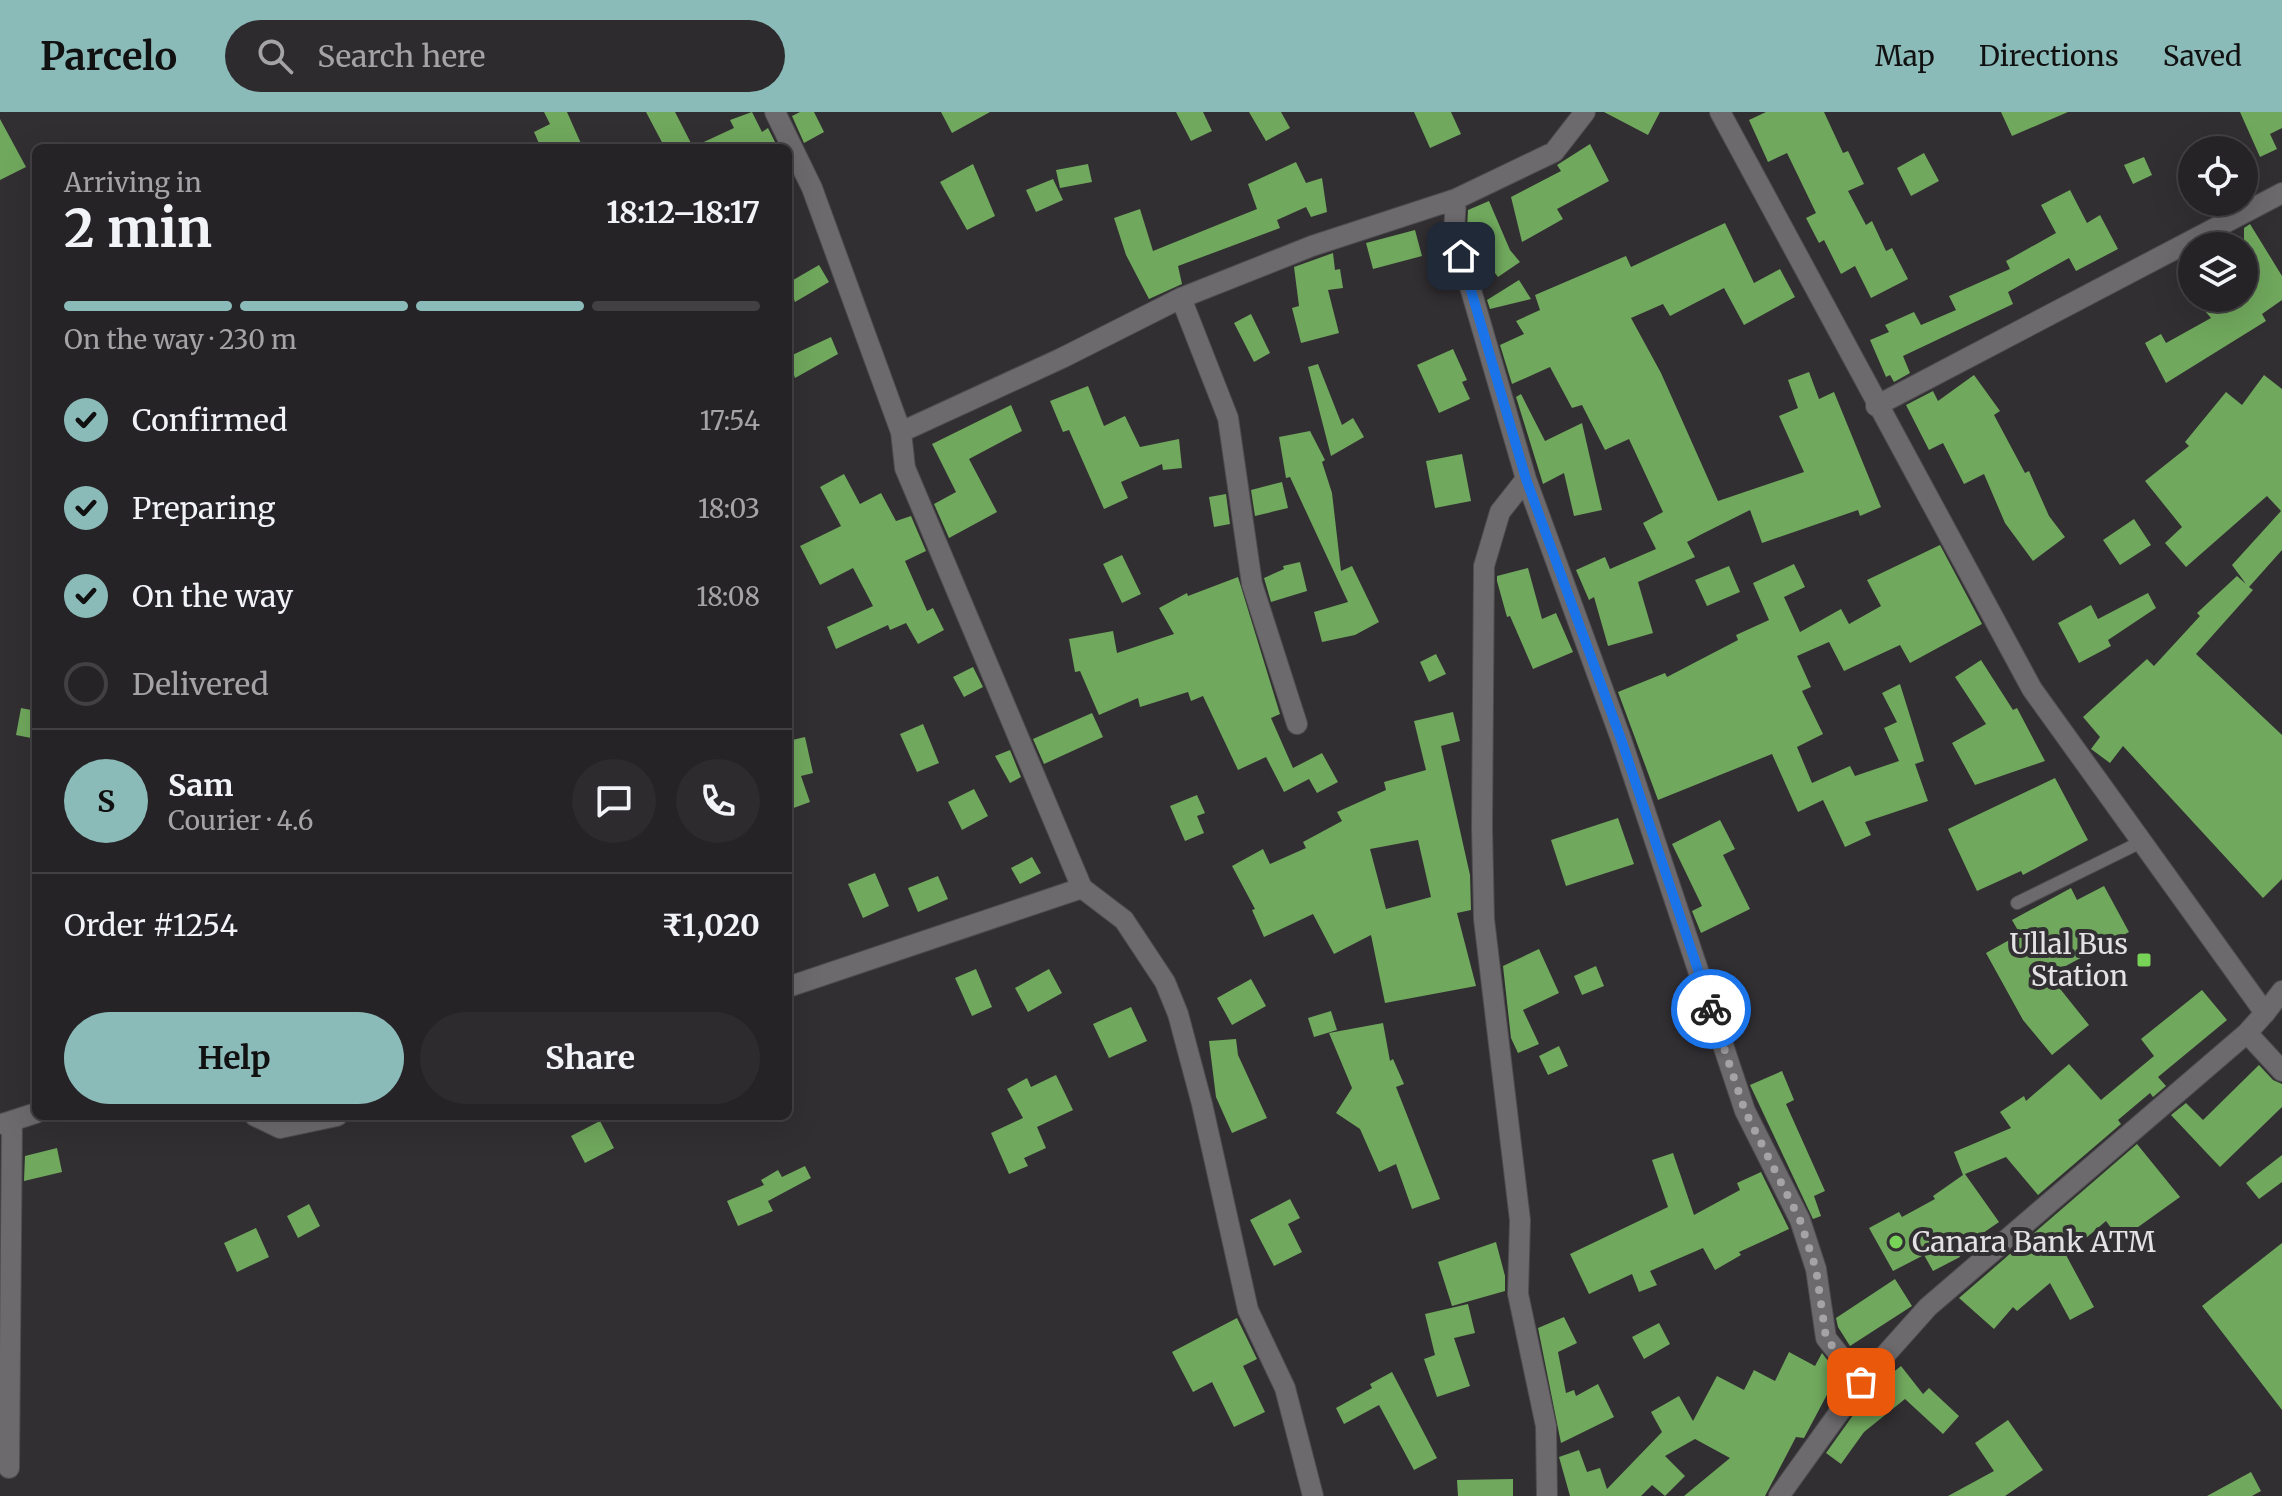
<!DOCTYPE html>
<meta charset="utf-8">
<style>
:root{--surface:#262326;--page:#2e2b2e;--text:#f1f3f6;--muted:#a4a4a7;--line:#424043;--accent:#8bbbb9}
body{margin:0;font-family:Merriweather,serif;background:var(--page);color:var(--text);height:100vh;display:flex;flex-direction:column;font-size:30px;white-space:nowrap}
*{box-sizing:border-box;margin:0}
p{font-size:26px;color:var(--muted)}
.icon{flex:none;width:44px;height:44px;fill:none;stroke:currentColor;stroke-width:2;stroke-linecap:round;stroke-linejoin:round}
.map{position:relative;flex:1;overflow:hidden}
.drawer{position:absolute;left:32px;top:32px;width:760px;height:976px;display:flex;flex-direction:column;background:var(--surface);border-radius:12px;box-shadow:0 8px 32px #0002,0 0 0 2px var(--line)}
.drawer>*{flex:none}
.fabs{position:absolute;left:2178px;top:24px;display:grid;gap:16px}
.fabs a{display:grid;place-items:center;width:80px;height:80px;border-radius:50%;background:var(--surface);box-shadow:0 8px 32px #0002,0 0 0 2px var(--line);font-size:40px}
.pin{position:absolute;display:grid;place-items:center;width:68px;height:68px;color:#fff;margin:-34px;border-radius:16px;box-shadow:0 4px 12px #0006}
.courier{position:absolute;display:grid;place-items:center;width:80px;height:80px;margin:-40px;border:6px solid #1a73e8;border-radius:50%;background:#fff;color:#222;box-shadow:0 2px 10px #0007}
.headline em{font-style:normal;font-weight:700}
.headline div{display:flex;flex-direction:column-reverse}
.headline{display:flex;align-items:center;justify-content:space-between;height:136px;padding:0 32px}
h1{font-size:52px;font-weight:700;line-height:60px}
.bar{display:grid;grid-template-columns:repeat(4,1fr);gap:12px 8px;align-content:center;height:96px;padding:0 32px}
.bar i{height:10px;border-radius:6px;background:var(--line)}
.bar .on{background:var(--accent)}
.bar p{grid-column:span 4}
.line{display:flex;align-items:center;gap:20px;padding:0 32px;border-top:2px solid var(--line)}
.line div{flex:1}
.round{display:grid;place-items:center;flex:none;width:84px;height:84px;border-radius:42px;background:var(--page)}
ol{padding:0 32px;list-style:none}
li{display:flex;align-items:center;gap:24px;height:88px}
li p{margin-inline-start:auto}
li .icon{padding:8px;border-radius:50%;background:var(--accent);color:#111;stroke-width:4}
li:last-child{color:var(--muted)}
li i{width:44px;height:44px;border:4px solid var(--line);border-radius:50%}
.action{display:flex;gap:16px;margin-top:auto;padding:16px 32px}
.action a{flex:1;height:92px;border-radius:48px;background:var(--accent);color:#111;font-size:32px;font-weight:700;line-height:92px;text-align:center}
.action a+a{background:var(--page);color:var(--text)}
header{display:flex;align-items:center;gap:48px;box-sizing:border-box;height:112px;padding:0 40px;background:var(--accent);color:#111}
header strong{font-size:38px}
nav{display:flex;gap:44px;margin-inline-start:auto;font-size:28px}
.search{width:560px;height:72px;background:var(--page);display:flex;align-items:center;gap:20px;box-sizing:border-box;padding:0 28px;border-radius:44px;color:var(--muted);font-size:30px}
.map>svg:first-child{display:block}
</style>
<header>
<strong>Parcelo</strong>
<div class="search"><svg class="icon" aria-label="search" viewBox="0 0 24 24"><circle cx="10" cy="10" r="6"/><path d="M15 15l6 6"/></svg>Search here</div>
<nav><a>Map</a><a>Directions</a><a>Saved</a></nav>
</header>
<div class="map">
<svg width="2282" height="1384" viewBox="0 0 2282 1384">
<rect width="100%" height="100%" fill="#322f32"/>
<path fill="#70a85d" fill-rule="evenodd" d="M544,0H567L583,36H541L534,20L550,12Z
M646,0H675L693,35L734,16L730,8L752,0L762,20L768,16L778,36H665Z
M800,0H814L824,20L804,31L792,4Z
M941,0H990L952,21Z
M1176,0H1203L1212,19L1191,29Z
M1249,0H1281L1290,16L1266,29Z
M1414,0H1451L1461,22L1430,36Z
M1604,0H1660L1648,23Z
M1766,0H1824L1843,41L1848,39L1864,72L1848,79L1866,113L1872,109L1886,139L1892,136L1908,167L1871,186L1855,154L1841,162L1824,128L1819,131L1806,106L1816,101L1787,41L1768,50L1749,8Z
M2001,0H2068L2012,24Z
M2240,0H2282V16L2270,22L2277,37L2260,45Z
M0,7L26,55L0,68Z
M1590,32L1609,69L1557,97L1563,107L1522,130L1511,85L1561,59L1557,53Z
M1924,41L1939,69L1911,84L1897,56Z
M2144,45L2152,63L2133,72L2124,53Z
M1296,50L1306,71L1322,66L1327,100L1311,105L1306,95L1277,108L1280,116L1178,154L1182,172L1149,187L1126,143L1114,106L1140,97L1153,139L1257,97L1248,72Z
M973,52L995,104L967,118L940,70Z
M1088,52L1092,70L1060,76L1056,58Z
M1053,67L1063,88L1036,100L1026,78Z
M2070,78L2087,111L2100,103L2118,137L2076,159L2069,146L2008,180L2013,192L1903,244L1910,261L1894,270L1890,263L1886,265L1870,228L1889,220L1885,213L1914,200L1921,213L1956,198L1949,184L2010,157L2006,149L2056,121L2041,93Z
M1489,89L1510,138L1520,150L1498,165L1476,136L1467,117L1468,98Z
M1725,111L1754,171L1780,157L1795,185L1744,213L1724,176L1670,204L1663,192L1631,206L1661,261L1718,389L1804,360L1779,304L1798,296L1788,268L1809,260L1819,287L1834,280L1881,395L1860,404L1858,398L1762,431L1750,398L1700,423L1687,430L1695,445L1638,470L1653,521L1608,534L1594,485L1589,488L1576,458L1605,445L1610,457L1656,437L1643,411L1663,400L1629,327L1605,338L1582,293L1572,296L1550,255L1512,272L1500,233L1524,222L1516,209L1540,198L1535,183L1626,144L1631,155Z
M2250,112L2282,164V188L2262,202L2266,209L2166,271L2145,231L2161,222L2166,231L2211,206L2194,186H2244V116Z
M1415,118L1422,144L1373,157L1366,131Z
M1333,141L1335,158L1340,157L1343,176L1328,178L1339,221L1301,231L1292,196L1299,194L1294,155Z
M819,153L829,170L795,190L788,171Z
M1519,168L1531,187L1490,197L1487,188Z
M1251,202L1270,241L1254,250L1234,211Z
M831,225L838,242L795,266L788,245Z
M1453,237L1467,268L1462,270L1470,287L1439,301L1417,253Z
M1318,252L1342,313L1353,306L1364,325L1331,344L1308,255Z
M1974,263L2000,299L1994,303L2025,361L2029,359L2049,404L2065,425L2033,449L2005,411L1984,362L1964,372L1943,331L1929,338L1906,293L1933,279L1938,289Z
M2264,263L2282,277V438L2249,475L2253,478L2196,542L2282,623V767L2263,786L2123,634L2110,651L2091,637L2100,625L2083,605L2147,547L2154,554L2200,504L2197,501L2237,464L2246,472L2232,453L2281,399L2267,384L2186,455L2165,431L2182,415L2145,369L2189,334L2185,330L2226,280L2242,293Z
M1088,274L1104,314L1125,304L1140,335L1179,327L1182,356L1163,358L1162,352L1121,370L1128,386L1104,397L1069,318L1063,320L1050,289Z
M1521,282L1545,329L1582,311L1602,398L1574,404L1564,361L1543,372L1516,285Z
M1011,293L1022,319L969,347L997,400L949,426L934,392L956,380L932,332Z
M1310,319L1325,348L1322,350L1332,381L1341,459L1352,454L1379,510L1355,523L1322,530L1314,500L1348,490L1290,365L1286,366L1279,325Z
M1462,342L1471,389L1435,396L1426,349Z
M844,362L860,392L881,381L896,409L911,404L926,439L905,449L927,499L933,496L944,518L918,532L906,511L890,518L888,513L836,537L827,515L873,494L853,456L820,473L800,434L841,414L820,375Z
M1282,370L1288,396L1255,404L1251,378Z
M1226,382L1230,412L1214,415L1209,385Z
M2134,407L2151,433L2120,453L2103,428Z
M1940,433L1982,512L1910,551L1900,533L1844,559L1829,530L1797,544L1811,575L1802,579L1823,622L1797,635L1812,671L1850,654L1855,664L1899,649L1884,616L1897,610L1882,581L1900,572L1924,649L1915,652L1928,689L1865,710L1871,723L1845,735L1823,688L1798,700L1772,642L1658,688L1618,580L1665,561L1667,565L1738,528L1736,523L1769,508L1753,471L1794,452L1805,475L1784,485L1800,520L1841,497L1849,512L1881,494L1867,468Z
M1122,443L1141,482L1122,491L1103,452Z
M1300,450L1307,479L1271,490L1264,466L1284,457L1283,454Z
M1729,454L1740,480L1707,494L1695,468Z
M1528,456L1542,507L1556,501L1573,540L1533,557L1510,504L1507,505L1497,469V464Z
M1238,465L1280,602L1271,606L1293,656L1322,641L1338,670L1317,681L1309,667L1284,680L1266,645L1238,658L1203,584L1191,589L1188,580L1140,595L1138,586L1099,603L1080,559L1075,560L1069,527L1113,519L1117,541L1174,522L1159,496L1187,481L1188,484Z
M2148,481L2156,496L2108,528L2111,534L2079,551L2058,511L2091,493L2098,507Z
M1436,542L1446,562L1429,570L1420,550Z
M1981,548L2013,598L2017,596L2045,649L1975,673L1952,631L1986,612L1955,565Z
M973,555L983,575L964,585L953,565Z
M21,596L36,599V627L16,623Z
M1453,600L1460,629L1441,634L1470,763L1471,798L1457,801L1476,874L1385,891L1371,823L1334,842L1313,802L1264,825L1252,798L1255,797L1232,754L1263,737L1270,752L1306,736L1303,730L1342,709L1337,700L1386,678L1384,670L1426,658L1414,609ZM1418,728L1431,785L1386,797L1370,737Z
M1092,601L1103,625L1044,652L1033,627Z
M923,612L939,651L917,660L900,622Z
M805,625L813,661L801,664L810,690L788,698V629Z
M1010,638L1021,665L1010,671L995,644Z
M2055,666L2088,728L2023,763L2021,759L1977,779L1948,717Z
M974,677L988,704L962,718L948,690Z
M1197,683L1205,701L1197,704L1204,721L1185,729L1170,694Z
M1618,706L1634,752L1566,774L1551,728Z
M1720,708L1735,737L1723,743L1750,797L1701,821L1692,799L1702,794L1672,732Z
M1032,745L1041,761L1020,772L1011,756Z
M875,761L889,794L863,806L848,772Z
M938,764L948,787L918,800L908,776Z
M2104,774L2129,820L2049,863L2089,913L2052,943L2023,908L1986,841L2020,822L2012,808L2071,776L2077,788Z
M1539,837L1559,881L1523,898L1539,932L1518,941L1511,926L1503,854Z
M1596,854L1604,874L1582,883L1574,864Z
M976,857L992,895L972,904L955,866Z
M1049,857L1062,881L1028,900L1015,876Z
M1251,867L1266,894L1232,913L1217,886Z
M2202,878L2227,908L2158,965L2166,974L2153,985L2150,981L2118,1008L2121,1012L2038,1083L2006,1045L1965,1062L1999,1110L1957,1139L1960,1145L1933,1159L1924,1143L1893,1159L1869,1116L1899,1100L1902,1105L1935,1087L1933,1084L1963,1063L1954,1040L2011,1016L2000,1000L2024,984L2026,989L2069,952L2101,988L2154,944L2141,927Z
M1131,895L1147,929L1109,946L1093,912Z
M1331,899L1337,918L1314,925L1308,906Z
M1383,911L1390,949L1393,947L1404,972L1396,975L1440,1087L1412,1097L1396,1052L1379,1060L1360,1017L1336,1001L1352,976L1329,921Z
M1236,927L1238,943L1267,1006L1232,1021L1216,985L1209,929Z
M1559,934L1568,954L1548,963L1539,944Z
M2259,953L2273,968L2282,972V995L2220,1055L2171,1003L2186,991L2203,1008Z
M1782,959L1794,988L1786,992L1825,1079L1814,1084L1821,1104L1813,1107L1750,973Z
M1056,963L1073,998L1037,1015L1046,1036L1024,1046L1028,1054L1009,1062L991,1021L1023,1006L1007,977L1027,966L1031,975Z
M600,1009L614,1036L585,1051L571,1024Z
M2137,1032L2180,1085L2120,1128L2106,1109L2066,1143L2094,1195L2070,1208L2050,1171L2017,1199L2013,1195L1994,1217L1959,1186Z
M57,1036L62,1060L24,1069L25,1044Z
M1673,1041L1694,1103L1740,1078L1737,1071L1761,1060L1789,1117L1739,1140L1741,1143L1715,1158L1703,1136L1650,1159L1657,1173L1639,1180L1632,1162L1589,1182L1570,1142L1668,1095L1652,1048Z
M2282,1043V1070L2259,1087L2246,1071Z
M805,1054L811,1066L768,1089L773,1099L738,1114L727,1089L764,1073L761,1068L778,1058L782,1065Z
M1290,1087L1300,1106L1288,1112L1302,1140L1274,1154L1250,1108Z
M309,1092L320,1114L298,1126L287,1104Z
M256,1116L269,1145L237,1160L224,1131Z
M1496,1130L1505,1164V1179L1452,1194L1438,1150Z
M2282,1131V1298L2202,1194Z
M1895,1167L1912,1194L1850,1234L1838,1215L1836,1206Z
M1468,1192L1475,1221L1454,1226L1470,1274L1437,1285L1424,1247L1435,1243L1425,1202Z
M1564,1205L1577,1231L1558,1240L1566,1281L1574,1278L1576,1284L1598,1272L1614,1305L1561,1331L1538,1216Z
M1237,1206L1257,1247L1243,1254L1265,1300L1234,1315L1212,1270L1193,1280L1172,1240Z
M1659,1211L1670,1232L1644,1247L1632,1225Z
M1789,1240L1815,1254L1822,1241L1838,1262L1804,1326L1796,1325L1765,1384H1684L1730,1346L1695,1327L1665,1344L1685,1364L1665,1384L1652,1373L1641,1384H1570L1559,1345L1579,1338L1587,1360L1600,1356L1607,1377L1662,1320L1651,1300L1679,1284L1693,1309L1717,1264L1744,1278L1754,1258L1775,1269Z
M1901,1254L1923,1282L1929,1276L1959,1304L1943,1322L1905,1287L1864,1320L1841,1352L1826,1341L1871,1278Z
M1392,1260L1437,1346L1414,1358L1379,1293L1344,1312L1336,1296L1372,1276L1370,1272Z
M2008,1308L2043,1358L2005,1384H1948L1994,1359L1975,1331Z
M2251,1360L2261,1379L2252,1384H2207Z
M1513,1367V1384H1458L1457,1368Z"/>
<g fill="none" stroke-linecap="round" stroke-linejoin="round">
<defs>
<path id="service" d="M2017,791L2141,730"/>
<path id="minor" d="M775,0L812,76L901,320L905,356L1082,776
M1585,0L1554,40L1456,87L1454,120L1526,367L1621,627L1745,999L1800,1108L1816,1157L1826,1226L1861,1270
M1181,186L1228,306L1252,472L1297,612
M1876,294L2282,81
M901,320L1062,246L1181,186L1312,134L1456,87
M1526,367L1500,400L1484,454L1482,715L1484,807L1520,1108L1518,1182L1546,1314L1547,1384
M788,875L1082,776L1124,808L1165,870L1178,902L1202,992L1248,1198L1285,1276L1313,1384
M2247,921L2282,959
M255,1004L280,1016L337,1004
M2,1012L36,1001
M9,1356L12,1009
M1779,1384L1861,1270L1928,1195L2247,921L2265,901"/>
<path id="tertiary" d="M1720,0L2032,577L2265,901L2282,879"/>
</defs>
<use href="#service" stroke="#4e4c4e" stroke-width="14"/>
<use href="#minor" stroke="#4e4c4e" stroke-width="22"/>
<use href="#tertiary" stroke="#4e4c4e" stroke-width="22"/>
<use href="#service" stroke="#6c6a6c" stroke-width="12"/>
<use href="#minor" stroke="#6c6a6c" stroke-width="20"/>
<use href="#tertiary" stroke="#6c6a6c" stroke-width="20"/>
</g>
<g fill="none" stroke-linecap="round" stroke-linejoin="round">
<path stroke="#a6a3a6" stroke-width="8" stroke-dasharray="0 14.4" d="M1711,897L1745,999L1800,1108L1816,1157L1826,1226L1861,1270"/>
<path stroke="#1a73e8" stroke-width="10" d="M1461,144L1526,367L1621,627L1711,897"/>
</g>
<g fill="#78d258" stroke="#322f32" stroke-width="3">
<rect x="2136" y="840" width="16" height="16" rx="4"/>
<circle cx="1896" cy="1130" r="8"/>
</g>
<g text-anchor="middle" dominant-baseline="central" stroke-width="8" stroke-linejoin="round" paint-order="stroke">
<g font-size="28" fill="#e4e2e4" stroke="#322f32" text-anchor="end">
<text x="2128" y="832">Ullal Bus<tspan x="2128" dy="32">Station</tspan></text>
<text x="1912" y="1130" text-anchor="start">Canara Bank ATM</text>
</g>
</g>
</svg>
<div class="fabs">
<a><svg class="icon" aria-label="locate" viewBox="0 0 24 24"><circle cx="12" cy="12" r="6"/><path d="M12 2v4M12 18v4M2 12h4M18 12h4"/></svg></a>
<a><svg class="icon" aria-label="layers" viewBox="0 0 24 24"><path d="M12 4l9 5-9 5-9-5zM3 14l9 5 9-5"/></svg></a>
</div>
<div class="pin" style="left:1861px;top:1270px;background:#ea580c"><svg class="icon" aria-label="bag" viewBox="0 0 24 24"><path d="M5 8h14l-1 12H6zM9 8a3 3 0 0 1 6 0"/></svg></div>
<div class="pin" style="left:1461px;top:144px;background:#1f2937"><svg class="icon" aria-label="home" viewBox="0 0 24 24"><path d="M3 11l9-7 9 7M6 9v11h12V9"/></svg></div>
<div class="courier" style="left:1711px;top:897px"><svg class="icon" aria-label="bike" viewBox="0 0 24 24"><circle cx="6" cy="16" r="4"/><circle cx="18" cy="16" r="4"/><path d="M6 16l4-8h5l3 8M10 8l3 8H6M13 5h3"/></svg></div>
<section class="drawer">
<div class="headline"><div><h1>2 min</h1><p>Arriving in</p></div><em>18:12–18:17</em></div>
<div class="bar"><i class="on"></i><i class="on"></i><i class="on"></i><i></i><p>On the way · 230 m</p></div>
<ol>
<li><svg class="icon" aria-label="check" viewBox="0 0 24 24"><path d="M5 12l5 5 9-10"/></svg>Confirmed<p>17:54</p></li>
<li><svg class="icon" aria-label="check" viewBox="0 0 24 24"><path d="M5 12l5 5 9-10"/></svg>Preparing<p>18:03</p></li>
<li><svg class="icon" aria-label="check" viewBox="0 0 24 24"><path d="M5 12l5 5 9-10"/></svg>On the way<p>18:08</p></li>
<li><i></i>Delivered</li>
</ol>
<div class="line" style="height:144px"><b class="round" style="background:var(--accent);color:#111">S</b><div><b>Sam</b><p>Courier · 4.6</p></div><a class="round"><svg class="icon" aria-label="chat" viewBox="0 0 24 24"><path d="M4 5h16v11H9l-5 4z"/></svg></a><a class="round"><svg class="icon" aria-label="phone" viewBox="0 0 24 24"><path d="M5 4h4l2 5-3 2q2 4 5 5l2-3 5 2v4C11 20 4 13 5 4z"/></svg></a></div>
<div class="line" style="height:104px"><div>Order #1254</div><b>₹1,020</b></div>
<div class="action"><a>Help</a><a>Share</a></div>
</section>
</div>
